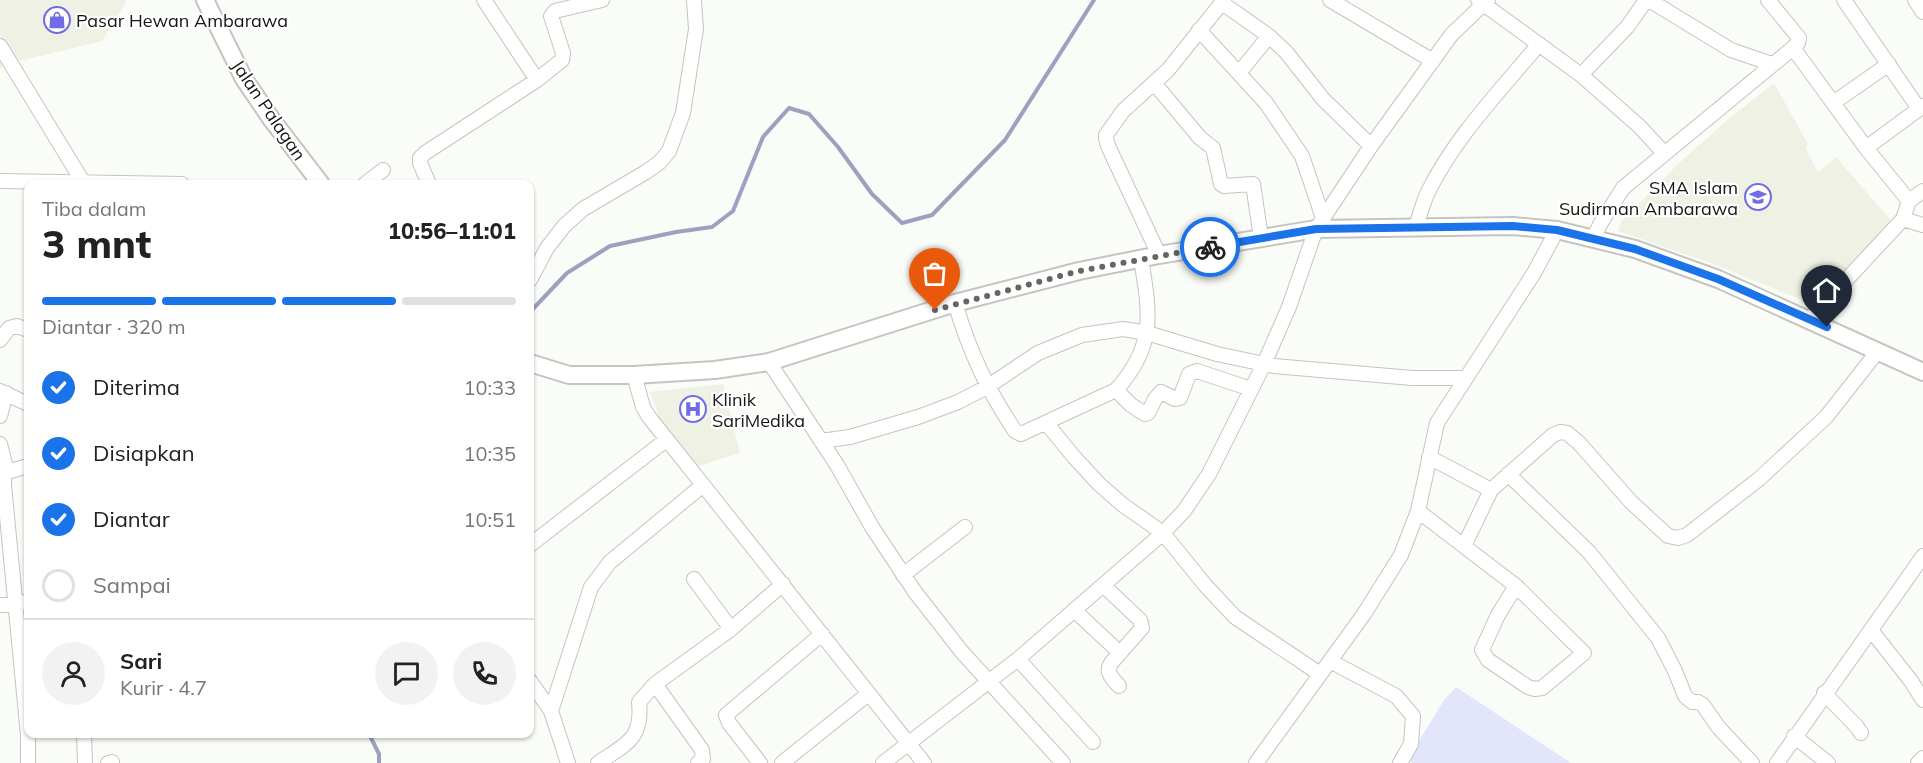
<!DOCTYPE html>
<html lang="id">
<meta charset="utf-8">
<style>
:root{--surface:#fff;--page:#f2f2f2;--text:#222;--muted:#767676;--line:#e0e0e0;--accent:#1a73e8}
body{margin:0;font-family:Mulish,sans-serif;background:var(--page);color:var(--text);height:100vh;display:flex;flex-direction:column;font-size:22px;white-space:nowrap}
*{box-sizing:border-box;margin:0}
p{font-size:20px;color:var(--muted)}
.icon{flex:none;width:33px;height:33px;fill:none;stroke:currentColor;stroke-width:2;stroke-linecap:round;stroke-linejoin:round}
.map{position:relative;flex:1;overflow:hidden}
.details{position:absolute;left:24px;top:180px;width:510px;height:558px;display:flex;flex-direction:column;background:var(--surface);border-radius:12px;box-shadow:0 2px 4px #0004}
.details>*{flex:none}
.pin{position:absolute;display:grid;place-items:center;width:51px;height:51px;color:#fff;margin:-62px -26px;border-radius:50% 50% 50% 0;rotate:-45deg;box-shadow:0 0 6px #0007}
.pin .icon{rotate:45deg}
.courier{position:absolute;display:grid;place-items:center;width:60px;height:60px;margin:-30px;border:4px solid #1a73e8;border-radius:50%;background:#fff;color:#222;box-shadow:0 2px 8px #0007}
.headline em{font-style:normal;font-weight:800}
.headline div{display:flex;flex-direction:column-reverse}
.headline{display:flex;align-items:center;justify-content:space-between;height:102px;padding:0 18px}
h1{font-size:39px;font-weight:800;line-height:45px}
.bar{display:grid;grid-template-columns:repeat(4,1fr);gap:9px 6px;align-content:center;height:72px;padding:0 18px}
.bar i{height:8px;border-radius:4px;background:var(--line)}
.bar .active{background:var(--accent)}
.bar p{grid-column:span 4}
.line{display:flex;align-items:center;gap:15px;padding:0 18px;border-top:2px solid var(--line)}
.line div{flex:1}
.round{display:grid;place-items:center;flex:none;width:63px;height:63px;border-radius:32px;background:var(--page)}
ol{padding:0 18px;list-style:none}
li{display:flex;align-items:center;gap:18px;height:66px}
li p{margin-inline-start:auto}
li .icon{padding:6px;border-radius:50%;background:var(--accent);color:#fff;stroke-width:4}
li:last-child{color:var(--muted)}
li i{width:33px;height:33px;border:3px solid var(--line);border-radius:50%}
.map>svg:first-child{display:block}
</style>
<div class="map">
<svg width="1923" height="763" viewBox="0 0 1923 763">
<rect width="100%" height="100%" fill="#fafcf7"/>
<path fill="#eff1e5" d="M0,0H127L102,41L7,64L0,69Z
M1774,83L1808,144L1806,149L1818,172L1836,157L1893,223L1818,298L1800,299L1713,264L1618,231L1621,222L1678,164L1731,117Z
M723,384L740,453L695,467L663,427L650,392Z"/>
<path fill="#e3e5fb" d="M1456,687L1571,763H1412L1408,759L1444,700Z"/>
<g fill="none" stroke-linecap="round" stroke-linejoin="round">
<path stroke="#9da0bf" stroke-width="4" d="M530,312L567,273L610,246L676,232L712,227L733,211L763,137L789,108L809,114L838,147L872,194L902,223L932,215L1005,140L1094,0
M369,734L379,754V763"/>
<defs>
<path id="minor" d="M484,0L537,80
M1330,0L1433,61
M1478,0L1581,75
M1646,0L1628,26L1581,75L1639,126L1664,153
M1649,0L1731,50L1772,64
M1768,0L1799,38L1798,43L1793,48
M1844,0L1919,109
M1915,0L1923,12
M1222,3L1269,36L1286,52L1323,99L1371,146
M1199,30L1266,103L1302,156L1323,218
M0,46L83,182
M1239,73L1269,36
M1154,83L1200,138L1213,148L1221,184L1224,186L1253,184L1261,238
M1833,103L1889,64
M0,181L182,184
M365,184L383,170
M429,184L420,163V158L425,153L537,80L562,60L563,53L551,16L555,11L602,0
M1909,201L1866,148L1923,106
M1903,219L1923,225
M1416,226C1420,215 1423,202 1428,192C1455,137 1500,91 1539,44
M1593,238L1602,221L1623,188L1793,48L1866,148
M1159,255L1109,148L1106,139V135L1123,111L1168,70L1224,0
M530,280L547,248L564,226L583,209L646,172L660,162L669,151L683,113L696,29L694,0
M955,303C970,353 987,389 1015,431L1021,434L1116,390C1156,346 1150,313 1141,259
M1810,319L1903,219L1909,201L1923,191
M0,340L9,328L17,326L28,330
M769,362L837,465L872,527L915,592L962,652L1063,763
M634,375L643,407L649,417L924,763
M1116,390L1131,405L1145,414L1148,413L1155,399L1161,392L1175,399L1180,398L1189,374L1197,371L1251,389
M0,391L28,404
M0,416L6,393
M1047,424L1074,457L1099,484L1123,505L1163,533L1205,585L1235,617L1320,674
M821,441L850,437L918,417L958,402L987,387L1038,353L1082,335L1123,329L1147,333L1217,354L1274,366L1412,378H1464
M0,444L7,472
M1429,457L1491,490
M1508,474L1589,552L1658,638L1675,671L1685,696L1692,702H1698L1703,705L1719,728L1752,763
M1418,511L1516,586L1584,653L1542,688L1535,689L1528,687L1488,660L1482,650L1498,615L1516,586
M530,545L666,440
M1464,546L1491,490L1553,435L1560,432L1567,433L1579,443L1631,502L1668,536L1678,538L1687,535L1759,479L1826,417L1878,351
M903,575L965,527
M694,579L731,629
M1103,585L1140,620L1142,628L1120,653
M0,605L28,602
M1074,610L1120,653C1106,668 1104,670 1119,686
M1871,630L1911,681L1923,700
M1018,659L1093,742
M1330,661L1396,696L1413,716L1411,744L1400,763
M530,681L551,711L568,763
M1824,693L1857,727L1861,733
M551,711L591,587L610,562L703,485
M84,734L85,763
M1794,736L1828,763
M28,763V735L4,485V477L7,472L28,466
M108,763L112,762
M598,763C626,744 643,739 639,702L655,684
M698,763L703,759L702,750L655,684L731,629L783,584
M760,763L729,723L726,715L822,634
M782,763L868,694
M883,763L1018,659L1163,533L1184,511L1209,474L1264,364L1289,307L1316,229L1371,146L1452,34L1488,0
M1256,763L1364,614L1401,555L1418,511L1437,423L1534,273L1557,230
M1777,763L1923,556
M1918,763L1923,758"/>
<path id="major" d="M205,0L244,79L272,120L321,184
M530,363L569,375H634L715,370L769,362L955,303L1079,271L1159,255L1316,229L1513,226L1557,230L1635,249L1718,279L1923,372"/>
</defs>
<use href="#minor" stroke="#c4c5c1" stroke-width="16"/>
<use href="#major" stroke="#c4c5c1" stroke-width="20"/>
<use href="#minor" stroke="#fff" stroke-width="14"/>
<use href="#major" stroke="#fff" stroke-width="16"/>
</g>
<g fill="none" stroke-linecap="round" stroke-linejoin="round">
<path stroke="#656663" stroke-width="6" stroke-dasharray="0 10.8" d="M935,310L1079,271L1210,247"/>
<path stroke="#1a73e8" stroke-width="8" d="M1210,247L1316,229L1513,226L1557,230L1635,249L1718,279L1827,327"/>
</g>
<defs>
<symbol id="shop-ring" viewBox="-11 -11 22 22"><circle r="9.5" fill="#fff" stroke="#716ce6" stroke-width="1.5"/><path d="M-5-2.5h2.3a2.7 3.5 0 0 1 5.4 0H5L5.5 6h-11ZM-1.5-2.5h3a1.5 2.3 0 0 0-3 0Z" fill="#716ce6"/></symbol>
<symbol id="school-ring" viewBox="-11 -11 22 22"><circle r="9.5" fill="#fff" stroke="#716ce6" stroke-width="1.5"/><path d="M0-5L7-2L0 1L-7-2ZM-4 1L0 2.5L4 1V4Q0 6-4 4Z" fill="#716ce6"/></symbol>
<symbol id="hospital-ring" viewBox="-11 -11 22 22"><circle r="9.5" fill="#fff" stroke="#716ce6" stroke-width="1.5"/><path d="M-5-5h3v3.5h4V-5h3V5h-3V1.5h-4V5h-3Z" fill="#716ce6"/></symbol>
</defs>
<g fill-rule="evenodd">
<use href="#shop-ring" x="42" y="5" width="30" height="30"/>
<use href="#school-ring" x="1743" y="182" width="30" height="30"/>
<use href="#hospital-ring" x="678" y="394" width="30" height="30"/>
</g>
<g text-anchor="middle" dominant-baseline="central" stroke-width="4.5" stroke-linejoin="round" paint-order="stroke">
<g font-size="18" fill="#151514" stroke="#fff" text-anchor="start">
<text x="76" y="20">Pasar Hewan Ambarawa</text>
<text x="1738" y="187" text-anchor="end">SMA Islam<tspan x="1738" dy="21">Sudirman Ambarawa</tspan></text>
<text x="712" y="399">Klinik<tspan x="712" dy="21">SariMedika</tspan></text>
</g>
<g font-size="18" fill="#151514" stroke="#fff">
<text transform="translate(269 110) rotate(56)">Jalan Palagan</text>
</g>
</g>
</svg>
<div class="pin" style="left:935px;top:310px;background:#ea580c"><svg class="icon" aria-label="bag" viewBox="0 0 24 24"><path d="M5 8h14l-1 12H6zM9 8a3 3 0 0 1 6 0"/></svg></div>
<div class="pin" style="left:1827px;top:327px;background:#1f2937"><svg class="icon" aria-label="home" viewBox="0 0 24 24"><path d="M3 11l9-7 9 7M6 9v11h12V9"/></svg></div>
<div class="courier" style="left:1210px;top:247px"><svg class="icon" aria-label="bike" viewBox="0 0 24 24"><circle cx="6" cy="16" r="4"/><circle cx="18" cy="16" r="4"/><path d="M6 16l4-8h5l3 8M10 8l3 8H6M13 5h3"/></svg></div>
<section class="details">
<div class="headline"><div><h1>3 mnt</h1><p>Tiba dalam</p></div><em>10:56–11:01</em></div>
<div class="bar"><i class="active"></i><i class="active"></i><i class="active"></i><i></i><p>Diantar · 320 m</p></div>
<ol>
<li><svg class="icon" aria-label="check" viewBox="0 0 24 24"><path d="M5 12l5 5 9-10"/></svg>Diterima<p>10:33</p></li>
<li><svg class="icon" aria-label="check" viewBox="0 0 24 24"><path d="M5 12l5 5 9-10"/></svg>Disiapkan<p>10:35</p></li>
<li><svg class="icon" aria-label="check" viewBox="0 0 24 24"><path d="M5 12l5 5 9-10"/></svg>Diantar<p>10:51</p></li>
<li><i></i>Sampai</li>
</ol>
<div class="line" style="height:108px"><a class="round"><svg class="icon" aria-label="person" viewBox="0 0 24 24"><circle cx="12" cy="8" r="4"/><path d="M4 21q1-7 8-7t8 7"/></svg></a><div><b>Sari</b><p>Kurir · 4.7</p></div><a class="round"><svg class="icon" aria-label="chat" viewBox="0 0 24 24"><path d="M4 5h16v11H9l-5 4z"/></svg></a><a class="round"><svg class="icon" aria-label="phone" viewBox="0 0 24 24"><path d="M5 4h4l2 5-3 2q2 4 5 5l2-3 5 2v4C11 20 4 13 5 4z"/></svg></a></div>
</section>
</div>
